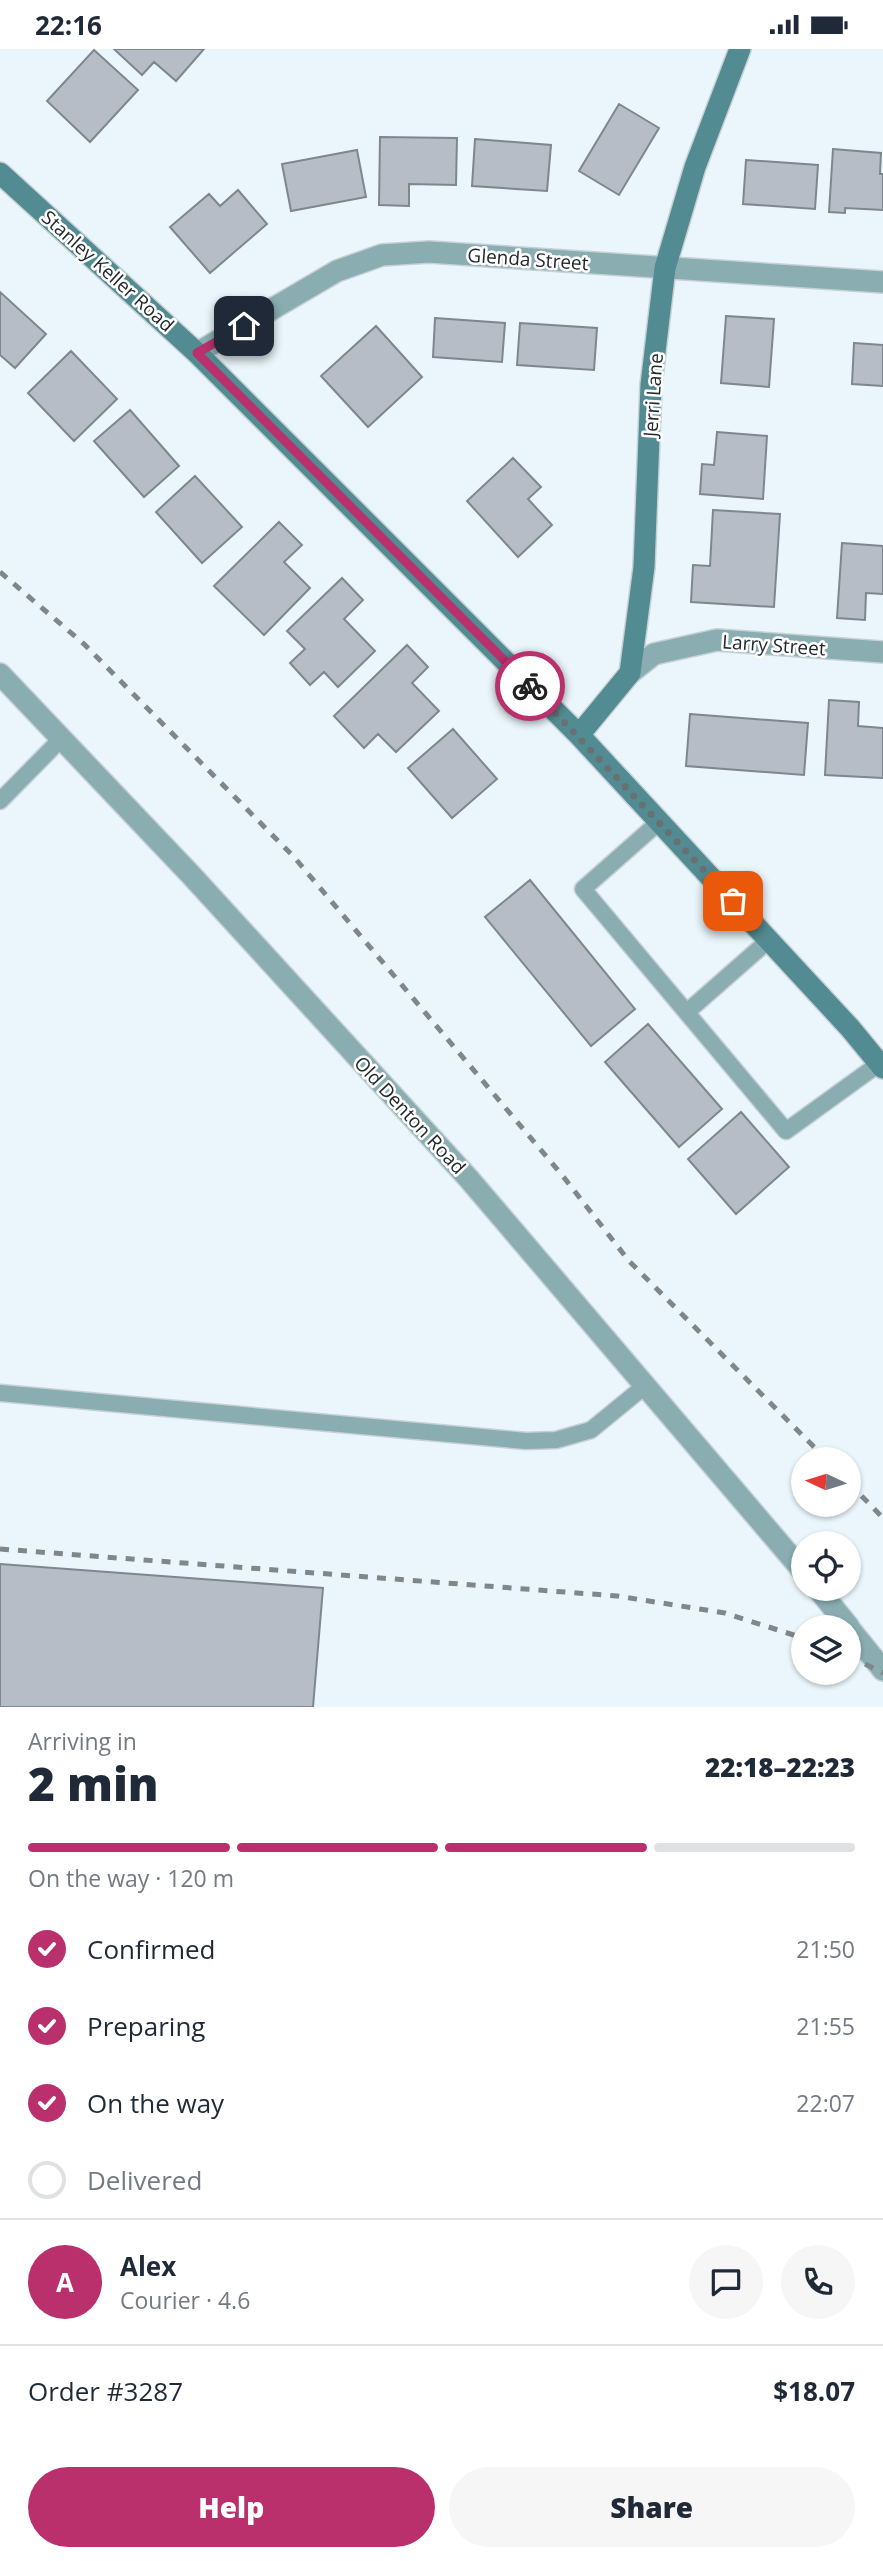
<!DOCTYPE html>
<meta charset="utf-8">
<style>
:root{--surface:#fff;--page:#f6f6f7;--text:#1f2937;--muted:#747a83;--line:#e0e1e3;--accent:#b9306c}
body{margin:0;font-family:"Open Sans",sans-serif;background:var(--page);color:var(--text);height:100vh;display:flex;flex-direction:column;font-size:26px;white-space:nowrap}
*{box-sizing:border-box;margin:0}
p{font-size:23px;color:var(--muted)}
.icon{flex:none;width:38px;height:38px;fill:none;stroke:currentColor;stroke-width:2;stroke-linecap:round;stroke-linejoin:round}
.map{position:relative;height:1658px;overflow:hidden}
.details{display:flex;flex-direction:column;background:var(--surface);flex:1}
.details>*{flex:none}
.needle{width:46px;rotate:274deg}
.buttons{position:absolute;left:791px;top:1398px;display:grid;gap:14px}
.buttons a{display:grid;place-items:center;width:70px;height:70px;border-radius:50%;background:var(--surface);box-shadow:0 2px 5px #0004;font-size:35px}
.pin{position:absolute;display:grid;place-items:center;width:60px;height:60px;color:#fff;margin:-30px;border-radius:14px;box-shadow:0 4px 10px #0006}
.courier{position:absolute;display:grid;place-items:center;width:70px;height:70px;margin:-35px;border:5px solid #b9306c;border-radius:50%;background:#fff;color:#222;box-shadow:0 2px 9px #0007}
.headline em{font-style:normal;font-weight:800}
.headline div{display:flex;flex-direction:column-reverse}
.headline{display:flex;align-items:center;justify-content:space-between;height:119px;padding:0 28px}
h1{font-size:46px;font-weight:800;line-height:52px}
.bar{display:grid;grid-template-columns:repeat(4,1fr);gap:10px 7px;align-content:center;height:84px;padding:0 28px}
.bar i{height:9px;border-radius:5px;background:var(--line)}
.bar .on{background:var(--accent)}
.bar p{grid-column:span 4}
.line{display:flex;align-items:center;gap:18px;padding:0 28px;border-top:2px solid var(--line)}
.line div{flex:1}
.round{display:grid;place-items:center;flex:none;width:74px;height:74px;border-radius:37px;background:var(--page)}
ol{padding:0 28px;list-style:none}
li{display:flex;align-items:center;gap:21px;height:77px}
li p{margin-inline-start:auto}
li .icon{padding:7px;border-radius:50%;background:var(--accent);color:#fff;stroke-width:4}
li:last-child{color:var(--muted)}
li i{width:38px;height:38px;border:4px solid var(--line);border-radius:50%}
.primary-button{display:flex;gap:14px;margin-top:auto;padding:14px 28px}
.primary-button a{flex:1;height:80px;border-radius:42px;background:var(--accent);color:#fff;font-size:28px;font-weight:800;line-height:80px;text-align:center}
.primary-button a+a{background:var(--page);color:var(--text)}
.status{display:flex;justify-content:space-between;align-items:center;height:49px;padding:0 35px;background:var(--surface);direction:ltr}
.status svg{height:19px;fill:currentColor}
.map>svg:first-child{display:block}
</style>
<div class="status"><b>22:16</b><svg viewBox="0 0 49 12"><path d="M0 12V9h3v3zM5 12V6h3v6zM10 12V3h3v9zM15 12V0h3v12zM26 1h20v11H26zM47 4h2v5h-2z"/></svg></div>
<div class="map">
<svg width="883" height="1658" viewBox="0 0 883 1658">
<rect width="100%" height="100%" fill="#eaf6fc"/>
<path fill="#b6bdc7" stroke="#7f868f" stroke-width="2" d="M114,0H204L176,32L154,13L142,26Z
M94,1L138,41L90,93L47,52Z
M619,55L659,79L619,146L579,122Z
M380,88L457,89L456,136L409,135V157L379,156Z
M475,90L551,96L547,142L472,137Z
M833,100L881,104L880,125H883V161L845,159V164L829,163Z
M357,101L366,148L291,162L282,115Z
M746,111L818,116L815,160L743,155Z
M238,141L267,175L210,224L170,178L209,145L220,157Z
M0,243L46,285L15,319L0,306Z
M726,267L774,270L769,338L721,334Z
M435,269L505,274L502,313L433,308Z
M520,274L597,279L594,321L517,316Z
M376,277L422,328L368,378L321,327Z
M854,294L883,296V337L852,335Z
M71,302L117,350L74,392L28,344Z
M130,361L179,417L144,448L94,392Z
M717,383L767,387L763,450L700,445L702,415L714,416Z
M513,409L541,438L528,450L552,476L518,508L467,452Z
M195,427L242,478L202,514L156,463Z
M713,461L780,465L774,558L691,553L693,516L710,517Z
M279,473L302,496L284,513L310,539L264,586L214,537Z
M842,494L883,497V545L866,544L865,571L837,569Z
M342,529L363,551L344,570L375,602L338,638L324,623L310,636L290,614L305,600L287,582Z
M407,596L428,618L412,634L439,662L396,703L378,685L364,699L334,667Z
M829,651L859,653L858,677L883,679V729L825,726Z
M690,665L808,674L804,726L686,717Z
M453,680L497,730L452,769L408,719Z
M530,831L635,960L591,997L485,868Z
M648,975L722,1060L679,1098L605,1013Z
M741,1063L789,1118L736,1165L688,1110Z
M0,1515L323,1539L313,1658H0Z"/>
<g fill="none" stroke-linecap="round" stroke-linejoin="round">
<defs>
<path id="lane" d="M0,752L62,689
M659,773L583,840L786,1082L880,1014
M687,963L769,891
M0,1344L526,1392L556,1391L591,1381L646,1336"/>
<path id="street" d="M197,304L337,222L382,206L429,203L883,233
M630,624L654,605L717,591L883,603
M0,625L192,827L469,1130L803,1522
M818,1540L849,1578
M849,1579L883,1621"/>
<path id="secondary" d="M0,124L197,304L579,686L850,979L883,1019
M579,686L630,624L644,518L651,336L665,219L695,118L740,0"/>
</defs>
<use href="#lane" stroke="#c6d1d6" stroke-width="19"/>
<use href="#street" stroke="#c6d1d6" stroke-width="24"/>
<use href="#secondary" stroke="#c6d1d6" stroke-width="24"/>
<use href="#lane" stroke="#89adb1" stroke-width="16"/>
<use href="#street" stroke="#89adb1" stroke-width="21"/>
<use href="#secondary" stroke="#528b91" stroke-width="21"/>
<path stroke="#7f878b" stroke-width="5" stroke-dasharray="9 9" stroke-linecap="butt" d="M0,523L84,595L294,808L562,1126L629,1212L826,1410
M849,1434L883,1469
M0,1500L617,1547L725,1564L803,1589
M849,1607L883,1624"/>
</g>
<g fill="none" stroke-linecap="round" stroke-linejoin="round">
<path stroke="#697074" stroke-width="7" stroke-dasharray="0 12.6" d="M530,637L733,852"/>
<path stroke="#b9306c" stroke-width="9" d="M244,277L197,304L530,637"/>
</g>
<g text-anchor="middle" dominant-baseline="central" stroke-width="5" stroke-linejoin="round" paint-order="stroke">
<g font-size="19" fill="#23282a" stroke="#fff">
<text transform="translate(528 210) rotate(4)">Glenda Street</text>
<text transform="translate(108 222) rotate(42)">Stanley Keller Road</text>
<text transform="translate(653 346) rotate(-86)">Jerri Lane</text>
<text transform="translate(774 596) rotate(4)">Larry Street</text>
<text transform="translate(410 1066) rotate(47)">Old Denton Road</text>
</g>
</g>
</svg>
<div class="buttons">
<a><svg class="needle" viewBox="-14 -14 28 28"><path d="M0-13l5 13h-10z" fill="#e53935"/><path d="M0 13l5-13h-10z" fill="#747a83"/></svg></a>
<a><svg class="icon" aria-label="locate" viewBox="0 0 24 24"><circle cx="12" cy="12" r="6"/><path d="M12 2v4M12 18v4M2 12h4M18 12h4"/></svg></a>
<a><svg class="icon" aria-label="layers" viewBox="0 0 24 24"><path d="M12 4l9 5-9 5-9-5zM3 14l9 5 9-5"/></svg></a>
</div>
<div class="pin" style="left:733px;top:852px;background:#ea580c"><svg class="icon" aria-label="bag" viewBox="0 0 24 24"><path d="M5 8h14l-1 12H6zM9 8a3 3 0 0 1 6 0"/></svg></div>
<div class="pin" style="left:244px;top:277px;background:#1f2937"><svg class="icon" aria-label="home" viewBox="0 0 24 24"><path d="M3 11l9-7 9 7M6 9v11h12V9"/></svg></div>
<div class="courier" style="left:530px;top:637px"><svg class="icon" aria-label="bike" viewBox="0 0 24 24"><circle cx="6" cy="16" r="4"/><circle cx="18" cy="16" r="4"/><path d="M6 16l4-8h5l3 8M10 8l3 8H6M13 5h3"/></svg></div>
</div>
<section class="details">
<div class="headline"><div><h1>2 min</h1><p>Arriving in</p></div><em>22:18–22:23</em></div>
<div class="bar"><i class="on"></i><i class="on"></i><i class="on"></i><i></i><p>On the way · 120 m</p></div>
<ol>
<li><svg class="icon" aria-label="check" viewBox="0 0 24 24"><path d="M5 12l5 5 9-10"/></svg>Confirmed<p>21:50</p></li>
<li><svg class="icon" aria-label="check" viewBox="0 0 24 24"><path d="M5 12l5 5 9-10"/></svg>Preparing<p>21:55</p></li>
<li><svg class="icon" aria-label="check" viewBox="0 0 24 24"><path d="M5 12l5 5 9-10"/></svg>On the way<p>22:07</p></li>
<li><i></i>Delivered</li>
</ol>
<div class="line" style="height:126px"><b class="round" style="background:var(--accent);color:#fff">A</b><div><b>Alex</b><p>Courier · 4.6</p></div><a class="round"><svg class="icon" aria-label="chat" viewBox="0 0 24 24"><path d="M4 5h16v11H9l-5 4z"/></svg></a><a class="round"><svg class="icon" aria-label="phone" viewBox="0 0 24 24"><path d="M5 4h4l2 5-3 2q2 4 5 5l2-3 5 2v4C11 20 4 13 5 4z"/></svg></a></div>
<div class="line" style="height:91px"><div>Order #3287</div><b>$18.07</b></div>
<div class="primary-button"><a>Help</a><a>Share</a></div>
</section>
